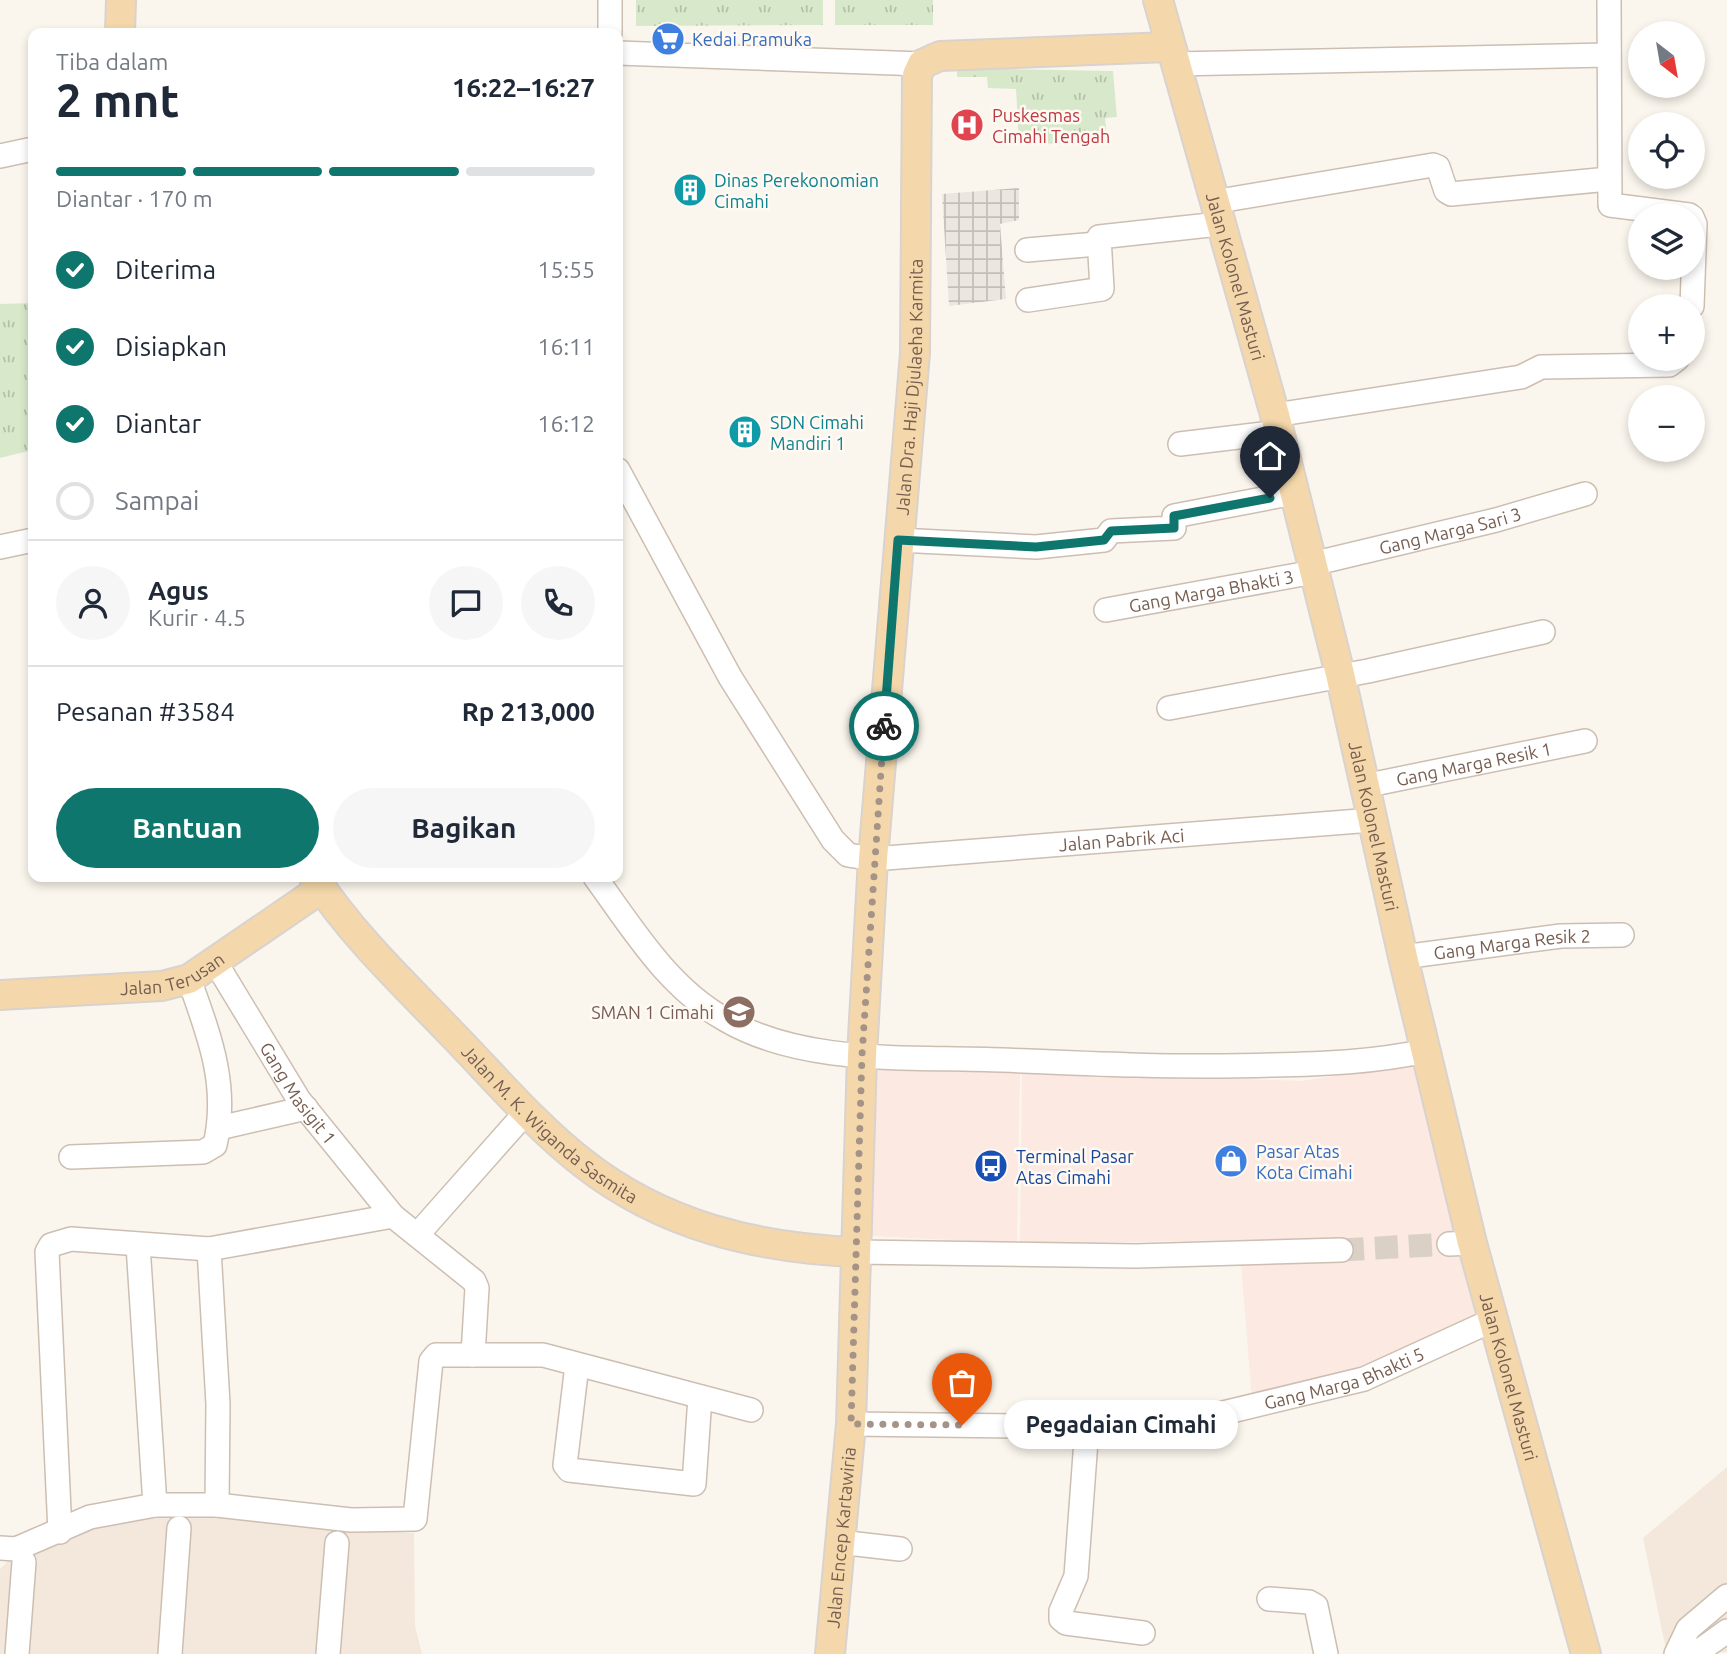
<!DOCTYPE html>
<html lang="id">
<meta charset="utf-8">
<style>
:root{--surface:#fff;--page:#f6f6f7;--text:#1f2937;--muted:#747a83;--line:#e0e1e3;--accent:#0f766e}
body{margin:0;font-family:Ubuntu,sans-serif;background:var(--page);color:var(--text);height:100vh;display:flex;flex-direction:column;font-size:26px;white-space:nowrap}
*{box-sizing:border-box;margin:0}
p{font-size:23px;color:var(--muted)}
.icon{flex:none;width:38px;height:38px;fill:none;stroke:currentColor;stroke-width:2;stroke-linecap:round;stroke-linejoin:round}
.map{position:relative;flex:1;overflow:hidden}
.panel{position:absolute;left:28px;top:28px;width:595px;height:854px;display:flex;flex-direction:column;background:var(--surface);border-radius:14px;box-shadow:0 4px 10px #0003}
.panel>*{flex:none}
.needle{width:46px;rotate:149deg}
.fabs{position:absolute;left:1628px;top:21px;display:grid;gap:14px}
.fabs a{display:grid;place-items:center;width:77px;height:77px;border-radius:50%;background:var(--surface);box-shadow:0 4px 10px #0003;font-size:35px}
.pin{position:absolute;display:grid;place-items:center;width:60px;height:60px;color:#fff;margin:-72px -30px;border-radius:50% 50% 50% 0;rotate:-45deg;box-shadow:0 0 7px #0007}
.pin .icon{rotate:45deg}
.courier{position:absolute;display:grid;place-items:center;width:70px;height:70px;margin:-35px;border:5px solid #0f766e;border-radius:50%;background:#fff;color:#222;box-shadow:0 2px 9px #0007}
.bubble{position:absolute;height:49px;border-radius:24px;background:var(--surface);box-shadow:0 4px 10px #0003;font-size:23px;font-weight:600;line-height:49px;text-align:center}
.summary em{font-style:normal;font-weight:600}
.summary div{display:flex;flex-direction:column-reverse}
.summary{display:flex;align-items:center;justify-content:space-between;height:119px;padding:0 28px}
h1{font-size:46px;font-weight:600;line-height:52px}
.bar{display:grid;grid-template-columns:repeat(4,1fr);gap:10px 7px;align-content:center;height:84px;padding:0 28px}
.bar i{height:9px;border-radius:5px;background:var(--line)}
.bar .selected{background:var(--accent)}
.bar p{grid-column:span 4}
.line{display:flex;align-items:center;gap:18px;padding:0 28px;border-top:2px solid var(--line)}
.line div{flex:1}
.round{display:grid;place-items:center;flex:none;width:74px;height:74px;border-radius:37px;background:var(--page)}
ol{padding:0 28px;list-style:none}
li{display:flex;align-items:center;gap:21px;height:77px}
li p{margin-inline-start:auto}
li .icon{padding:7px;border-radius:50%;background:var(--accent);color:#fff;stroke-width:4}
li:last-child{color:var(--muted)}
li i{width:38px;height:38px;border:4px solid var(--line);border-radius:50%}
.button{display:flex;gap:14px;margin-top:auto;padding:14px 28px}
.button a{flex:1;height:80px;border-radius:42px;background:var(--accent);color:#fff;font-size:28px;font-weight:600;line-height:80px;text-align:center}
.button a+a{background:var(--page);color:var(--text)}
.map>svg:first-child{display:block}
</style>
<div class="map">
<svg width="1727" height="1654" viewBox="0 0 1727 1654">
<defs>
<pattern id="industrial-grid" width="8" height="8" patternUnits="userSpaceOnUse" patternTransform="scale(1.75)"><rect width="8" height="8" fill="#ece6e1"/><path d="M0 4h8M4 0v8" fill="none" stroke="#c4beb9"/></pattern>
<pattern id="park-tufts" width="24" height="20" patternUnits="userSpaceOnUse" patternTransform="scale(1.75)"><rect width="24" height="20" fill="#d8e9cb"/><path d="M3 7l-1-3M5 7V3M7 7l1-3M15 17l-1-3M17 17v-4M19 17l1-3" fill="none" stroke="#b4c0a7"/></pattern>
</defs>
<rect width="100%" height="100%" fill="#fbf6ed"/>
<path fill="#f3e8db" d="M1727,1467V1652L1674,1654L1665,1645L1643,1538Z
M155,1511L214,1514L334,1529L414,1533L415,1626L422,1654H0V1569L10,1559L104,1520Z"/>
<path fill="#fbe9e2" d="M1420,1062L1477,1321L1360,1374L1252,1399L1239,1240L1020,1244L1022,1071L1302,1081Z
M877,1063L1020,1071L1017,1243L870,1236Z"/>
<path fill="url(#industrial-grid)" d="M1019,188V220L1000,224L1006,299L949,306L942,194Z"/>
<path fill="url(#park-tufts)" d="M636,0H823V25L636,26Z
M835,0H933V25H835Z
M957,68L1113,71L1117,117L1105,118L1108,143L1019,144L1016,89L988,88L987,77H957Z
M33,303V450L0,458V304Z"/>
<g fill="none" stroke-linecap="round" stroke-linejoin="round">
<path stroke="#dad0c6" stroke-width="23" stroke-dasharray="23 11" stroke-linecap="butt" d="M1341,1250L1449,1244"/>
<defs>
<g id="minor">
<path d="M1609,0L1610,205L1689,215"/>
<path d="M610,33V0"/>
<path d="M618,53L922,64"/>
<path d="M1174,64L1608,55"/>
<path d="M0,156L33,149"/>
<path d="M1213,202L1433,165L1438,167L1446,191L1451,194L1609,179"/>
<path d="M1027,250L1097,244"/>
<path d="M1028,300L1102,289L1099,237L1219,224"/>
<path d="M1692,306L1695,224L1692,217"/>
<path d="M1275,415L1521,377L1541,367L1669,365L1677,359"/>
<path d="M1180,444L1279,432"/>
<path id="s1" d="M618,470L730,677L833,840L848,855L873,859L1372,820"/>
<path d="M898,540L1036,547L1104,540L1111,531L1174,528V516L1294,493"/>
<path d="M0,547L33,540"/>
<path id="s2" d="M1312,564L1496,520L1585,494"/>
<path id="s3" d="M1106,610L1314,572"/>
<path d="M1169,708L1368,671L1543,632"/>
<path id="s4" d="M1364,786L1585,741"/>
<path d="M595,877C633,929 668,988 726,1020C806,1066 913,1056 1002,1060C1092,1064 1182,1068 1272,1065C1324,1064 1374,1062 1425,1051"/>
<path id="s5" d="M1403,957L1561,936L1622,935"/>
<path id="s6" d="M216,963L299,1100L393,1216L474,1281L477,1288L473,1355"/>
<path d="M219,1128L306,1108"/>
<path d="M71,1157L203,1152L215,1145C229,1085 209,1035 189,979"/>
<path d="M418,1234L527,1111"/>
<path d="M1449,1244L1472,1243"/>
<path d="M138,1245L155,1505"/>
<path d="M209,1249L218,1404L217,1505"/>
<path d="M856,1252L1136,1256L1341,1250"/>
<path d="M577,1365L565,1465L569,1470L694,1484L700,1397"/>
<path id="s7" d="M851,1424L1087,1427L1215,1415L1364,1379L1493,1320"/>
<path d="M1087,1427L1076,1576L1061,1611V1619L1066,1623L1143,1633"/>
<path d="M60,1532L47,1252L51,1245L71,1239L209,1249L393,1216"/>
<path d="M839,1542L900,1549"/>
<path d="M0,1548L16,1549L90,1517L155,1505H217L351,1520L415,1519L431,1361L436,1355H543L751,1410"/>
<path d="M1269,1599L1309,1602L1316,1606L1326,1654"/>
<path d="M17,1654L24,1562"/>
<path d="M170,1654L179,1528"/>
<path d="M328,1654L337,1543"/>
<path d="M1676,1654L1688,1629L1727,1596"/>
<path d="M1695,1654L1727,1631"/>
</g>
<g id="major">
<path id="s8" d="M1158,0L1275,415L1340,674L1403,957L1472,1243L1586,1654"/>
<path d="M120,33L121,0"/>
<path id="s9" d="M314,877C352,935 403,983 451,1033C493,1076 535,1126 583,1163C663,1226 757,1248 856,1252"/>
<path id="s10" d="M0,995L162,986L189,979L322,888"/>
<path id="s11" d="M830,1654L851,1424L862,1055L873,859L915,353L917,75L922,64L940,56L1169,47"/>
</g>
</defs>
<use href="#minor" stroke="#cdbeb2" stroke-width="26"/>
<use href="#major" stroke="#d9d2ce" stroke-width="32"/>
<use href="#minor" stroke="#fff" stroke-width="23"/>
<use href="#major" stroke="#f4d8ab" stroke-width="28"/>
</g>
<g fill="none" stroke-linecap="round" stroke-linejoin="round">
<path stroke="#a59387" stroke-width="7" stroke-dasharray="0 12.6" d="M884,726L862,1055L851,1424L962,1425"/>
<path stroke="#0f766e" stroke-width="9" d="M884,726L898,540L1036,547L1104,540L1111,531L1174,528V516L1270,498"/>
</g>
<defs>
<symbol id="supermarket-disc" viewBox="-11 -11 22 22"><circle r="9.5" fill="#3f7fe0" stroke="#fefaf3"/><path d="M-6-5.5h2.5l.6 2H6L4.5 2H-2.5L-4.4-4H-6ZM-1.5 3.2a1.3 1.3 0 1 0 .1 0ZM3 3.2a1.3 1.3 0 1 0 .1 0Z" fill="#fff"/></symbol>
<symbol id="hospital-disc" viewBox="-11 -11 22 22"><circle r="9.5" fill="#e0444e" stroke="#fefaf3"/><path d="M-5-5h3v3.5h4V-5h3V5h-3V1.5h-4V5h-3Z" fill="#fff"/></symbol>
<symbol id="building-disc" viewBox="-11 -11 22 22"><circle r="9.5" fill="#0f9aa8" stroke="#fefaf3"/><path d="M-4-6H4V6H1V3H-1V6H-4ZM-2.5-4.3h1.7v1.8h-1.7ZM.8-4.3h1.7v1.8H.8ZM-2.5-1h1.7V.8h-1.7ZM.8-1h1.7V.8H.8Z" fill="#fff"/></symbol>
<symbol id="school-disc" viewBox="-11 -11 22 22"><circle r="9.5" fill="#8d6e63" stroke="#fefaf3"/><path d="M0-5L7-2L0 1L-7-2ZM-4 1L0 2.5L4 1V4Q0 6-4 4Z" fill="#fff"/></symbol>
<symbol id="shop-disc" viewBox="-11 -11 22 22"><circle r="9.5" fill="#3f7fe0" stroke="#fefaf3"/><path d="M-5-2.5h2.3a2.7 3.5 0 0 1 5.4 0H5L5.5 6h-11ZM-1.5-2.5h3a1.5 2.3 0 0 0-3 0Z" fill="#fff"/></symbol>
<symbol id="bus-disc" viewBox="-11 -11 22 22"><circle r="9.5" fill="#1a4fb4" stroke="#fefaf3"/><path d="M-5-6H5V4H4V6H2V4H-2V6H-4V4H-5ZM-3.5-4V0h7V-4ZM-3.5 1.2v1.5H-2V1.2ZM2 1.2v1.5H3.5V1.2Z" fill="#fff"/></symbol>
</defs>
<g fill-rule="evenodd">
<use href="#supermarket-disc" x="649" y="20" width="38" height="38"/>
<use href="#hospital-disc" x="948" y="106" width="38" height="38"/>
<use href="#building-disc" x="671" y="171" width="38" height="38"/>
<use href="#building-disc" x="726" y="413" width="38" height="38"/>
<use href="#school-disc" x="720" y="993" width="38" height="38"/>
<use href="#shop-disc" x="1212" y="1142" width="38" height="38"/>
<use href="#bus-disc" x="972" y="1147" width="38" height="38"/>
</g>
<g text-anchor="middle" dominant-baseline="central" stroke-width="5" stroke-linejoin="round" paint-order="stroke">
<g font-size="18" fill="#366cbe" stroke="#fefaf3" text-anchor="start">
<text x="692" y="39">Kedai Pramuka</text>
<text x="1256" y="1151">Pasar Atas<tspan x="1256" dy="21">Kota Cimahi</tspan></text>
</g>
<g font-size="18" fill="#be3a42" stroke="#fefaf3" text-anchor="start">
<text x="992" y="115">Puskesmas<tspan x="992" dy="21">Cimahi Tengah</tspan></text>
</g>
<g font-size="18" fill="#0d838f" stroke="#fefaf3" text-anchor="start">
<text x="714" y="180">Dinas Perekonomian<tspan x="714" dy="21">Cimahi</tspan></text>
<text x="770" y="422">SDN Cimahi<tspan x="770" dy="21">Mandiri 1</tspan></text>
</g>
<g font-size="18" fill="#765d50" stroke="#fefaf3">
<text stroke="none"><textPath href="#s8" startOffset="287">Jalan Kolonel Masturi</textPath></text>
<text stroke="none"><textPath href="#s11" startOffset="1270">Jalan Dra. Haji Djulaeha Karmita</textPath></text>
<text stroke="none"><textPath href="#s2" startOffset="142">Gang Marga Sari 3</textPath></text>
<text stroke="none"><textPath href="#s3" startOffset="107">Gang Marga Bhakti 3</textPath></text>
<text stroke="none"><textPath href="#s4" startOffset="112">Gang Marga Resik 1</textPath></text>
<text stroke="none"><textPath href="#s8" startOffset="854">Jalan Kolonel Masturi</textPath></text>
<text stroke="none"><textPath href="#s1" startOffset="724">Jalan Pabrik Aci</textPath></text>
<text stroke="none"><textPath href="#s5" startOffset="110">Gang Marga Resik 2</textPath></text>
<text stroke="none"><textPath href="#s10" startOffset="175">Jalan Terusan</textPath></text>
<text stroke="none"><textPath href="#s6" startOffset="154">Gang Masigit 1</textPath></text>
<text stroke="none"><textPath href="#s9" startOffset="343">Jalan M. K. Wiganda Sasmita</textPath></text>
<text stroke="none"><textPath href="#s8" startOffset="1421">Jalan Kolonel Masturi</textPath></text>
<text stroke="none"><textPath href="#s7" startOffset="499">Gang Marga Bhakti 5</textPath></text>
<text stroke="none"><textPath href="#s11" startOffset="117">Jalan Encep Kartawiria</textPath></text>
</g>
<g font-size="18" fill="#785e54" stroke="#fefaf3" text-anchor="end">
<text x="714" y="1012">SMAN 1 Cimahi</text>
</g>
<g font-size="18" fill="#164399" stroke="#fefaf3" text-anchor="start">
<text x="1016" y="1156">Terminal Pasar<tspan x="1016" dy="21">Atas Cimahi</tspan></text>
</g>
</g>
</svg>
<div class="fabs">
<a><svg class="needle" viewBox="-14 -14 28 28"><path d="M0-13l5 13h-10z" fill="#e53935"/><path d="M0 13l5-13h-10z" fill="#747a83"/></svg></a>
<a><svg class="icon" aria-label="locate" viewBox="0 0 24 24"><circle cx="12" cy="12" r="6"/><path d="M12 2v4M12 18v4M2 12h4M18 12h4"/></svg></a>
<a><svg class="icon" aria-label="layers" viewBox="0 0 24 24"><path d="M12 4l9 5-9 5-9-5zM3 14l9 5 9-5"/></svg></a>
<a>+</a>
<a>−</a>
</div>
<div class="pin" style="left:962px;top:1425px;background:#ea580c"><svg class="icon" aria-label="bag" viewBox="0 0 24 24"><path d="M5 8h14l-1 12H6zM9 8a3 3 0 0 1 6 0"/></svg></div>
<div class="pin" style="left:1270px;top:498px;background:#1f2937"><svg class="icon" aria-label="home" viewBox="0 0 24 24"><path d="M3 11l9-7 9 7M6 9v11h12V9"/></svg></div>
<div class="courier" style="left:884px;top:726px"><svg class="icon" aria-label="bike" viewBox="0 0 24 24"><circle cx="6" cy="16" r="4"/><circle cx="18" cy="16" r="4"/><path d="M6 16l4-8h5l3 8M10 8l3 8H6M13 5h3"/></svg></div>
<div class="bubble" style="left:1004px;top:1400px;width:234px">Pegadaian Cimahi</div>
<section class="panel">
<div class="summary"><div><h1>2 mnt</h1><p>Tiba dalam</p></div><em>16:22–16:27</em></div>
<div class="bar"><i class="selected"></i><i class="selected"></i><i class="selected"></i><i></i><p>Diantar · 170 m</p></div>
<ol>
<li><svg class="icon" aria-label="check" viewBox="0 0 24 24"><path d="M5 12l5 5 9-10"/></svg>Diterima<p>15:55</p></li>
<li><svg class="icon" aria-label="check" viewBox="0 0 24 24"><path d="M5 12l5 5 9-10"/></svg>Disiapkan<p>16:11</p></li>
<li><svg class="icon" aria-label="check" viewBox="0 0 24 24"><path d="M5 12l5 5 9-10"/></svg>Diantar<p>16:12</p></li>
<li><i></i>Sampai</li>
</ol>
<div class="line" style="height:126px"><a class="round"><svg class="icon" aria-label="person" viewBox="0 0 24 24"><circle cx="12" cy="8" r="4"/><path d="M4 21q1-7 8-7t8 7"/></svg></a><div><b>Agus</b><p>Kurir · 4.5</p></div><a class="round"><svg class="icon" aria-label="chat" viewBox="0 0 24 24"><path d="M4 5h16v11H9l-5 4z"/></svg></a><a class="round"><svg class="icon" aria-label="phone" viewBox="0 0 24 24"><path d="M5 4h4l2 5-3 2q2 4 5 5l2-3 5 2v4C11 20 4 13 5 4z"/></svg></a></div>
<div class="line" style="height:91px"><div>Pesanan #3584</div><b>Rp 213,000</b></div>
<div class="button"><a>Bantuan</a><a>Bagikan</a></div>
</section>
</div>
